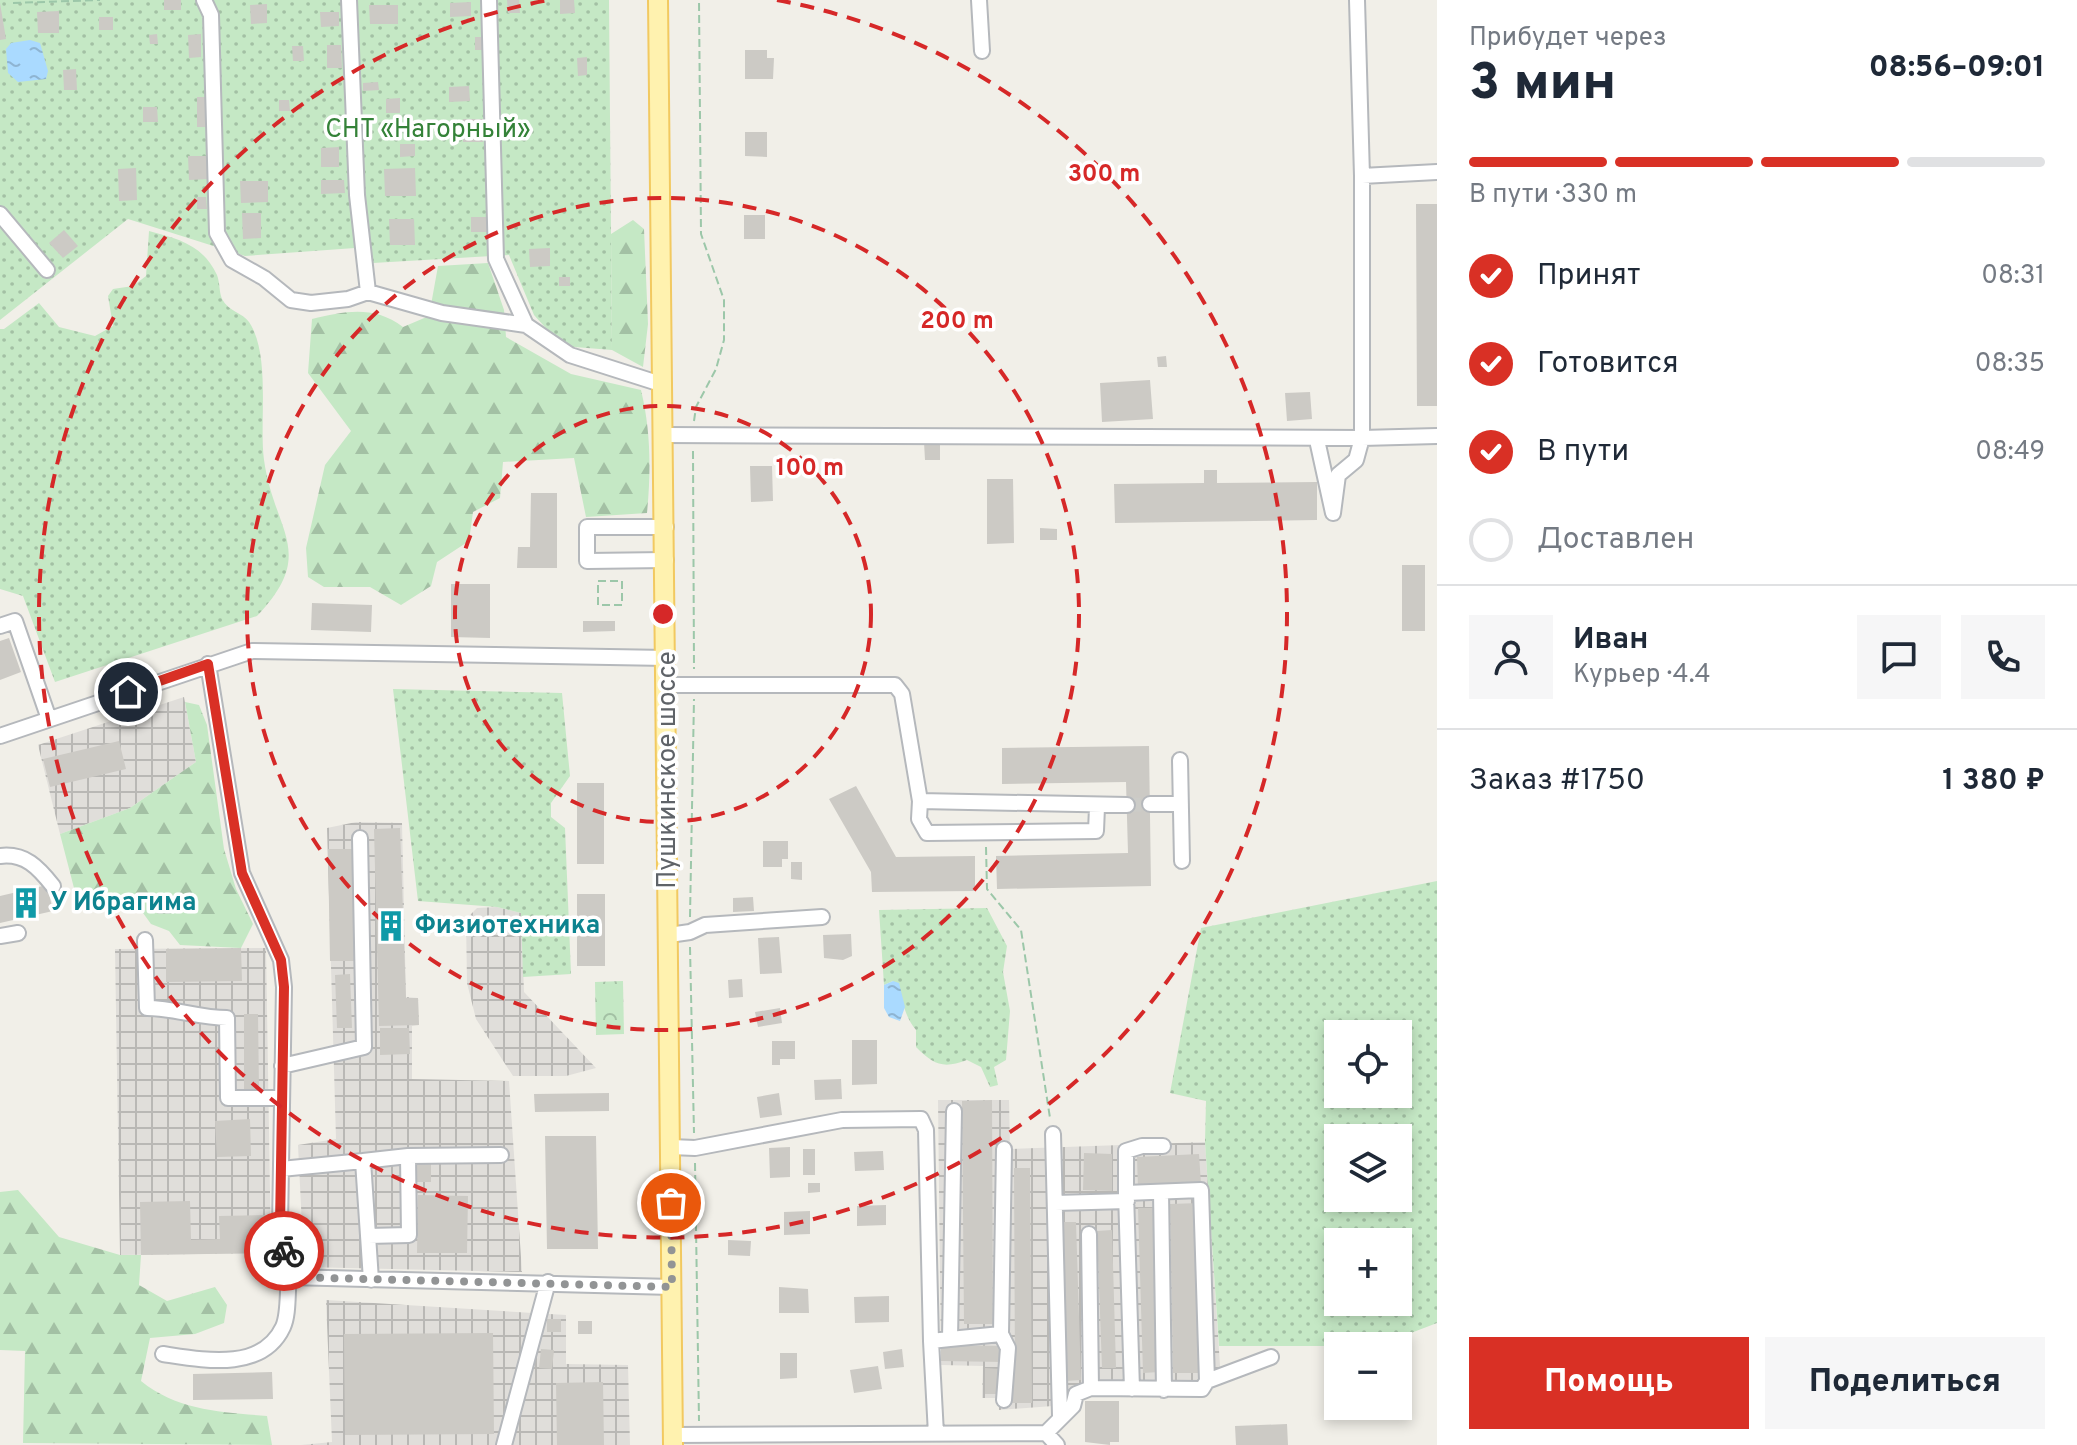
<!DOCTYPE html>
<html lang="ru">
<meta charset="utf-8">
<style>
:root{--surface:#fff;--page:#f6f6f7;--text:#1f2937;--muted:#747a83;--line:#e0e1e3;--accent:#d93025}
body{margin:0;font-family:Overpass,sans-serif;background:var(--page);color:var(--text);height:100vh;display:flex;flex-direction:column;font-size:30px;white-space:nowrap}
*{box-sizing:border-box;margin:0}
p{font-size:26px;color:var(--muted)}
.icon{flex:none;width:44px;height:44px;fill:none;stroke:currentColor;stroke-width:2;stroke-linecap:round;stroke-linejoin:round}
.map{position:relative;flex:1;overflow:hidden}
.details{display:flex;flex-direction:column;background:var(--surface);width:640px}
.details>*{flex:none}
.fabs{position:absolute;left:1324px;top:1020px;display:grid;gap:16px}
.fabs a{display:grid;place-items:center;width:88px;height:88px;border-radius:0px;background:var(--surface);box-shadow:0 4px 12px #0003;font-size:40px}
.pin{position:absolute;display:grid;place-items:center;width:68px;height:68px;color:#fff;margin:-34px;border:4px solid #fff;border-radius:50%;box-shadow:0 2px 8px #0007}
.courier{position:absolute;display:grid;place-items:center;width:80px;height:80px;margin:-40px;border:6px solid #d93025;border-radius:50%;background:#fff;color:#222;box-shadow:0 2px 10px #0007}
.headline em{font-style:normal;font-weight:800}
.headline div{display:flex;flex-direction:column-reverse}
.headline{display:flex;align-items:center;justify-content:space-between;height:136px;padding:0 32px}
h1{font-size:52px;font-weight:800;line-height:60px}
.bar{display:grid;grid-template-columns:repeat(4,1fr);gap:12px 8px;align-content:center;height:96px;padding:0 32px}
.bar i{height:10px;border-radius:6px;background:var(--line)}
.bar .current{background:var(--accent)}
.bar p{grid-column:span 4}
.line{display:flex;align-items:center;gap:20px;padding:0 32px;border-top:2px solid var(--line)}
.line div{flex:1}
.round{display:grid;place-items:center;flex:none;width:84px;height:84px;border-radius:0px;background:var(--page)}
ol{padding:0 32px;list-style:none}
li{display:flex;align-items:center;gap:24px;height:88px}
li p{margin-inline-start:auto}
li .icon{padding:8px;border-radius:50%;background:var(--accent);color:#fff;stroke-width:4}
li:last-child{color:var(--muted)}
li i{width:44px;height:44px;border:4px solid var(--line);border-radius:50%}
.cta{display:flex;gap:16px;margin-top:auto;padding:16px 32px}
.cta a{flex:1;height:92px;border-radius:0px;background:var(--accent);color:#fff;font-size:32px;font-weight:800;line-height:92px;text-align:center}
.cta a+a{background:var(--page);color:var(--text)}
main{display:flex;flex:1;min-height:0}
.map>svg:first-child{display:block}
</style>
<main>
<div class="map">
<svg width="1437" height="1445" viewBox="0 0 1437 1445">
<defs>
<pattern id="industrial-grid" width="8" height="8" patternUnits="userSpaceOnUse" patternTransform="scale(2)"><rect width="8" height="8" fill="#e0deda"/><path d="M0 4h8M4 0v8" fill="none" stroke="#b9b8b5"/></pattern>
<pattern id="grass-dots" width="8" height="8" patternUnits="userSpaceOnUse" patternTransform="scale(2)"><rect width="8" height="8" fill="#c5e8c5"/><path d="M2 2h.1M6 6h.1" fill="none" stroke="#a3c0a4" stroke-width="1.8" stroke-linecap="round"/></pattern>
<pattern id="forest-firs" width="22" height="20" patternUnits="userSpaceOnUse" patternTransform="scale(2)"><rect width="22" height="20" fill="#c5e8c5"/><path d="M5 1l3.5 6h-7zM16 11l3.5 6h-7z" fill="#a3c0a4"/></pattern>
<pattern id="park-crowns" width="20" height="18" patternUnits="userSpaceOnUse" patternTransform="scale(2)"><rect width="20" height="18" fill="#c5e8c5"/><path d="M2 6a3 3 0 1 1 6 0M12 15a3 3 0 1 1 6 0" fill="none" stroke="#a3c0a4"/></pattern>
<pattern id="water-ripples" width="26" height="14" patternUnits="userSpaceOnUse" patternTransform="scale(2)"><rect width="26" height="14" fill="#aadaff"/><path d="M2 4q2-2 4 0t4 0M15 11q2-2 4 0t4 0" fill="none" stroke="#8eb4d2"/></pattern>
</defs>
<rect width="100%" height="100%" fill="#f1efe8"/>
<path fill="url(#industrial-grid)" d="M184,697L196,762L130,808L60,834L38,745Z
M356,822L402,823L406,997L418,998L419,1025L412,1026V1079L509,1081L522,1272L304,1267L298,1145L336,1139L327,828Z
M497,907L521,913L524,992L596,1068L566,1076H513L476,1019L467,983L466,919L477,908Z
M266,948L271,1253L120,1255L115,949Z
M938,1100H1009L1010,1149L1205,1142L1221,1380L1095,1382L1071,1388L1053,1406L999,1410L998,1398H982L983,1366L941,1365Z
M326,1300L566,1315V1364L628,1365L630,1445H301L332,1442Z"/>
<path fill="url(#grass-dots)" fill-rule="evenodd" d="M0,0H609L612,350L562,346L534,315L509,255L373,263L369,247L245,256L128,219L0,320Z
M149,231C179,239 203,245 217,275C220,283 219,292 222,299C228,311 243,313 249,322C271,354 259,423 264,460C274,532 318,552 257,616L55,682L23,596L0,589V329H4L39,303L59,327L95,336L113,326L108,296L113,289L133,286L146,276Z
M393,689L562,693L570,776L551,803V817L565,828L571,974L523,977L521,913L497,907L418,901Z
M1437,881V1323L1377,1346H1219L1205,1142L1206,1101L1170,1093L1201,928ZM1338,1034H1398V1094H1338ZM1338,1138H1398V1198H1338ZM1338,1242H1398V1302H1338Z
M987,908L1007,946L1003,972L1010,1011L1006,1060L994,1067L998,1085L990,1087L981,1067L967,1060C943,1069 934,1065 916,1047V1030C903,1015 904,998 893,981L884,985L879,910Z"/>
<path fill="url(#forest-firs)" d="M633,220L644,229L648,324L643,367L612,350L611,234Z
M488,263L504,310L506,337L571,374L641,390C651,431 651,471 647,513L586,517L574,458L503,462L500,498L473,512L469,541L437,562L431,586L401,605L370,587H324L308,577L306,548L325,465L351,431L308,373L312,319C345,311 374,305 403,327L429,316L438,266Z
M185,702L199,705L207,725L224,849L236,889L253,924L241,948L180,945L169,931L151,924L138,906L74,888L60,834L130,808L196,762Z
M18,1190L59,1237L120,1255H141L139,1285L167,1301L215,1287L227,1305L224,1323L195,1334L150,1338L141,1381C178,1411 222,1412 267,1416L272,1445L23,1443L25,1351L0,1350V1192Z"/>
<path fill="url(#park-crowns)" d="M623,981L624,1034L596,1035L595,982Z"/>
<path fill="url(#water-ripples)" d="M30,40L40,43L48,71L46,79L18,82L8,73L6,49L11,43Z
M893,981L899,983L905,1007L900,1021L889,1017L884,1008V985Z"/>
<path fill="#cccac5" d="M164,0H181V10H164Z
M507,0H519L520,13H508Z
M560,0H574L575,13L560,14Z
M471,2V16L450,17V3Z
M0,3L6,39L0,40Z
M267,4V23L251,24L250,5Z
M369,5H398V24H370Z
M59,11V33H38L37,12Z
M320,12H339V26L321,27Z
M99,17H113V30H99Z
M157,34L158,44H150L149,35Z
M201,34V57L189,58L188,35Z
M475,37H484V50H475Z
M327,45H341L342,68H327Z
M292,46H303L304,61H293Z
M745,50H767V58H774L773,79H745Z
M587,57V75L578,76L577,58Z
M76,69L77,90H64L63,70Z
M378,82L379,90L363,91V83Z
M469,86L470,101L449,102V87Z
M197,97H209L210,127H197Z
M400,98V113H386V99Z
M279,100H289L290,111H279Z
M143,107H157L158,122H143Z
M463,119H483V142H463Z
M745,132H767V157L745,156Z
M400,144H415V156L400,157Z
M339,147V167H321V148Z
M188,156H210V179L189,180Z
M136,168L137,200L119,201L118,169Z
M415,168L416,196H385L384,169Z
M321,180H344L345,193L321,194Z
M240,181H268V202L241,203Z
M197,197H206L207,209H197Z
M1416,204H1437V406H1417Z
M242,213H261V238L243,239Z
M744,215H765V239H744Z
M471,217H488V232H471Z
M389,219H414L415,245H390Z
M64,230L78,246L63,258L49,243Z
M550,248V266L530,267L529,249Z
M559,277H570V286H559Z
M1166,356L1167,367H1158L1157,357Z
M1150,380L1153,419L1102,422L1100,383Z
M1310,392L1312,419L1287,421L1285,393Z
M924,442H940V460H925Z
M750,466H772L773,501L751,502Z
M1204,470H1217V483L1317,482V520L1115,523L1114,484L1204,483Z
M987,479H1013L1014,543L987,544Z
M531,493H557V568H517L518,547H530Z
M1040,528L1057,529V540H1040Z
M1402,565H1425V631H1402Z
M451,584H490V638L451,637Z
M312,603L372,605L371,632L311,630Z
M583,621H615V631L583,632Z
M9,638L21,672L0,680V641Z
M119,741L126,769L50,787L43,759Z
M1149,746L1151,886L997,889L996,856L1128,853L1126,782L1002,784V748Z
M577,783H604V864H577Z
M856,786L896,857L975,856V891L872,892L871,872L829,799Z
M400,828L406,998H418L419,1025L379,1026L374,829Z
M763,841H788V859H782V867H763Z
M328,849H355L357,961H330Z
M791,862H802V880L791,879Z
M47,885L53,911L0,923V896Z
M577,894H605V966H577Z
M753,897L754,911L733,912V898Z
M851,934L852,956L843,960L824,958L823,935Z
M779,937L782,973L760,974L758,938Z
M241,948L242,981L166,982V949Z
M350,974L352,1028H337L335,975Z
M742,979L743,997L729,998L728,980Z
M780,1008L782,1023L758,1027L755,1012Z
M244,1014H258L259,1089H244Z
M380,1028H409L410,1054L380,1055Z
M852,1040H877V1084L852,1085Z
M772,1041H795V1059H780V1065H772Z
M841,1079L842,1099L815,1100L814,1080Z
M609,1093V1111L535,1112L534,1094Z
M779,1093L782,1115L760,1118L757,1097Z
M992,1100L993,1324H964L962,1101Z
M250,1119L251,1156L217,1157L215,1121Z
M545,1136H596L598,1249H547Z
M790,1147V1177L770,1178L769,1148Z
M803,1149H815V1175H803Z
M883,1151L884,1170L855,1171L854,1152Z
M1084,1153L1112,1154V1191L1083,1190Z
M1199,1154L1201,1184L1138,1189L1137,1157Z
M417,1163H431V1182H417Z
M1014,1168H1030L1032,1403H1011L1010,1373L1015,1374Z
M808,1183H820V1192L808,1193Z
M418,1195L468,1196L467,1253H417Z
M190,1201L191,1240L220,1239L219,1216L270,1215L271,1253L141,1255L140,1202Z
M1200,1203L1203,1373H1173L1170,1204Z
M886,1205V1225L857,1226V1206Z
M1138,1208H1154L1159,1372L1143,1373Z
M810,1211V1234L784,1235V1212Z
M1061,1222H1076L1081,1380L1066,1381Z
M1112,1230L1116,1368H1102L1097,1231Z
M728,1240L751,1241L750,1256L728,1255Z
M779,1287L808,1289L809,1313H779Z
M889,1296V1322L855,1323L854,1297Z
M547,1319H561V1332H547Z
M578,1321H592V1334H578Z
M493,1333L494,1434L345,1435L344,1334Z
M941,1345L1004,1346L1003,1362L941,1361Z
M541,1349L554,1350L552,1369L539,1368Z
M902,1349L904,1367L885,1369L883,1352Z
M780,1353H797V1378L780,1379Z
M878,1366L882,1389L854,1393L850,1370Z
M985,1368L1000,1369L999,1394H985Z
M272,1372L273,1399L193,1400V1374Z
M603,1382L604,1445H557L556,1383Z
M1085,1401H1119V1442H1110V1445L1085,1442Z
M1287,1424L1288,1445H1236L1235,1426Z"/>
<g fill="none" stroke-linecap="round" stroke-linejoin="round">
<path stroke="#ccccc8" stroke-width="14" stroke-dasharray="14 7" stroke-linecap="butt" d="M1127,805L1150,804"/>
<defs>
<path id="minor" d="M204,0L211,15L217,233L232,260L264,278L291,300L311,303L348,299L368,292L442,313L526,325
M349,0L357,195L368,292
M489,0L496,259L526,325L570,355L664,385
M979,0L982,51
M1362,176L1437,172
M0,214L47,270
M665,435L1362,438V176L1357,0
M1317,440L1333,513L1338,475L1356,460L1362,438L1437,436
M666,527H587V561L666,560
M0,626L15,621L49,719
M208,664L242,873L281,960L284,987L280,1225L289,1277L672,1287
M667,685H895L902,694L920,801L919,819L927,833L1096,831L1097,807
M0,736L252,651L667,658
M1180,760L1182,861
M920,801L1127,805
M1150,804H1181
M0,856C25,853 38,867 53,886
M669,935L690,932L705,925L822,917
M0,936L18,933
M145,940L147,1008C175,1008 199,1018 227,1018L228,1098H282
M282,1066L364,1047L360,838
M1053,1134L1060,1416
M671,1147L695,1148L842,1120L921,1119L926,1130L931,1341
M281,1169L363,1161
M1161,1192L1164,1390
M1126,1193L1132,1389
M1055,1203L1127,1201
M1089,1234L1091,1388
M368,1236L409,1235L408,1156
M371,1280L363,1161L408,1156L501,1155
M1001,1334L1008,1348L1004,1400
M950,1339L1001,1334L1004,1149
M163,1354C203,1360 262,1372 283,1327C289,1314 287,1292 289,1277
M1207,1381L1271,1357
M1046,1433L1073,1406L1076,1394L1091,1388L1202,1389L1207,1381L1201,1190L1126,1193V1151L1142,1146H1163
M936,1434L931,1341L950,1339L954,1111
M673,1435L1046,1433L1057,1445
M504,1445L548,1282"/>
<path id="major" d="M658,0L673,1445"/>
</defs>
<use href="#minor" stroke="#b5b8bc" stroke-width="18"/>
<use href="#major" stroke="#f2c960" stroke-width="22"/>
<path stroke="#9cc7a9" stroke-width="2" stroke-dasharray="8 4" stroke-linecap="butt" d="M13,3L100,0
M694,421L696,407L716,369L724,340V300L701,234L699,0
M693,451L694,669
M598,581H622V605H598Z
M986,847L987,889L1021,930L1050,1118
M690,917L694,699
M690,947L694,1133
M695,1163L699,1421"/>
<use href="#minor" stroke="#fff" stroke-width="14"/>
<use href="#major" stroke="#fff2af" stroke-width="18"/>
</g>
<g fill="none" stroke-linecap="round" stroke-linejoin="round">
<path stroke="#929495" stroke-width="8" stroke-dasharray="0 14.4" d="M284,1251L289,1277L672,1287L671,1203"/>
<path stroke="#d93025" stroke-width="10" d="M128,692L208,664L242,873L281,960L284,987L280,1225L284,1251"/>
</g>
<g fill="none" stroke="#d62828" stroke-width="4" stroke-dasharray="14 10">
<circle cx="663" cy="614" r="208"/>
<circle cx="663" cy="614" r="416"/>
<path d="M777 0A624 624 0 1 1 549 0"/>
</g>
<defs>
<symbol id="building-bare" viewBox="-9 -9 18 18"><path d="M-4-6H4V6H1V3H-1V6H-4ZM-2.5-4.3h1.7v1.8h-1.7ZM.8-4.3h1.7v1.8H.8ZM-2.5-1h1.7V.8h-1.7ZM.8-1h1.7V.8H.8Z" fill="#0f9aa8" stroke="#fff" stroke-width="2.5" paint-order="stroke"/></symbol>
</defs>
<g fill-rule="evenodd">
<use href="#building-bare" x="4" y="881" width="44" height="44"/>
<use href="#building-bare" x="369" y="904" width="44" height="44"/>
</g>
<g text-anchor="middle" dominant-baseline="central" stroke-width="7" stroke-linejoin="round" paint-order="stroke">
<g font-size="26" fill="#348238" stroke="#fff">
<text x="428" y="130">СНТ «Нагорный»</text>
</g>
<g font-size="26" fill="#5f6368" stroke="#fff">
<text transform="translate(668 770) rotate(-90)">Пушкинское шоссе</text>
</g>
<g font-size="26" font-weight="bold" fill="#0d838f" stroke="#fff" text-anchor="start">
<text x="50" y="903">У Ибрагима</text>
<text x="415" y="926">Физиотехника</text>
</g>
</g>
<circle cx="663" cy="614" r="12" fill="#d62828" stroke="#fff" stroke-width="4"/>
<g font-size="24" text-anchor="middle" font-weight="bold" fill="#d62828" stroke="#fff" stroke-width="7" stroke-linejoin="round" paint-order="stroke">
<text x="1104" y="181">300 m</text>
<text x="957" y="328">200 m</text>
<text x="810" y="475">100 m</text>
</g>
</svg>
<div class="fabs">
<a><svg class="icon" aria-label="locate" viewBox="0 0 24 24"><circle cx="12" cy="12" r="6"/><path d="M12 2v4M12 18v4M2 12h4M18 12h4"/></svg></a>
<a><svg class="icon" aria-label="layers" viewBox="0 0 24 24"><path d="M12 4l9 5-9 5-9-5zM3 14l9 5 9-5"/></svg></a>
<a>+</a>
<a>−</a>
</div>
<div class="pin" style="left:671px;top:1203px;background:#ea580c"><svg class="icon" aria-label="bag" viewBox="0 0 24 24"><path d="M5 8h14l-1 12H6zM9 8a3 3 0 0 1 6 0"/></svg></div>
<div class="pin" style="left:128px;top:692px;background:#1f2937"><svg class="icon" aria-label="home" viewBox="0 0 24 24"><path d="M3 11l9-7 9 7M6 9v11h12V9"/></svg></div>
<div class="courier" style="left:284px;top:1251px"><svg class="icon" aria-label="bike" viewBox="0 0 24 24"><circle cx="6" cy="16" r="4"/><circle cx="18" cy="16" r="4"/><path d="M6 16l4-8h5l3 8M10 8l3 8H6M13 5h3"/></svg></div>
</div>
<section class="details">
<div class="headline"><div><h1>3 мин</h1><p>Прибудет через</p></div><em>08:56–09:01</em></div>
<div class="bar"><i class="current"></i><i class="current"></i><i class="current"></i><i></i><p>В пути · 330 m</p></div>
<ol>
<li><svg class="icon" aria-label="check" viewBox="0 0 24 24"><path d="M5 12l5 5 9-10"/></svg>Принят<p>08:31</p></li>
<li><svg class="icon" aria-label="check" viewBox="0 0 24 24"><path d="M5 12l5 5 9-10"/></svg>Готовится<p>08:35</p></li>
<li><svg class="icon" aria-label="check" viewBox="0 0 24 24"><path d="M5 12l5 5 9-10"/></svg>В пути<p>08:49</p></li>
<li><i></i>Доставлен</li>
</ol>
<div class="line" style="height:144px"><a class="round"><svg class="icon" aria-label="person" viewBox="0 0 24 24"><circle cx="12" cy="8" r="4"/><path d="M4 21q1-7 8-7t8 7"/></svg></a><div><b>Иван</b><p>Курьер · 4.4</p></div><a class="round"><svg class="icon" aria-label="chat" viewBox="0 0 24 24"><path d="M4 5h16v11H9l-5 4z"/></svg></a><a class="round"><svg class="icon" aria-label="phone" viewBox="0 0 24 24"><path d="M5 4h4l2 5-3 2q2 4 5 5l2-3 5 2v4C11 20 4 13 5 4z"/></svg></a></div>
<div class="line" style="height:104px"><div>Заказ #1750</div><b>1 380 ₽</b></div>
<div class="cta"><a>Помощь</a><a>Поделиться</a></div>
</section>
</main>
